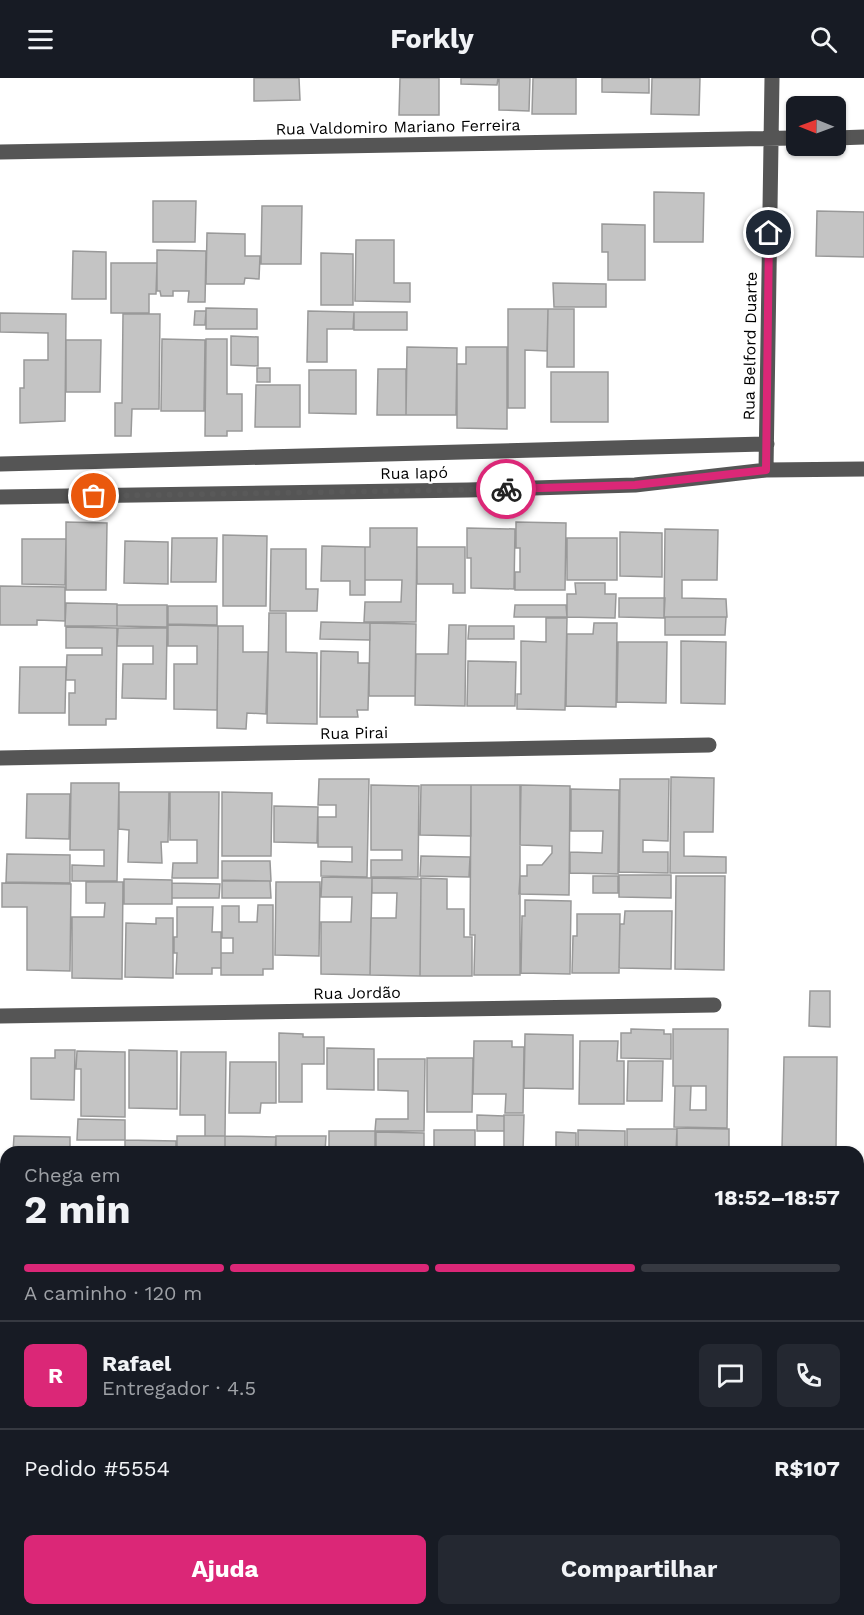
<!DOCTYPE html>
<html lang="pt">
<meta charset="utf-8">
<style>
:root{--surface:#171b24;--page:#242831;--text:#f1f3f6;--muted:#9ea1a6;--line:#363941;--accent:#db2777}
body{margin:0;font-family:"Work Sans",sans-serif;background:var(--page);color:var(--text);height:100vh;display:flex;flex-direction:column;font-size:22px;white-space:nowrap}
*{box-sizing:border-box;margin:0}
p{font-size:20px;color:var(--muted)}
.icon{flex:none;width:33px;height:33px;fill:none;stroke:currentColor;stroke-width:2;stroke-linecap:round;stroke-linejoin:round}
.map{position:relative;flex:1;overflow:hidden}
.sheet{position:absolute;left:0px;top:1068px;width:864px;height:470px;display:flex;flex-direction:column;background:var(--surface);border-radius:18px 18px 0 0;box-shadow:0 2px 4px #0004}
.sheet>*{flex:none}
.needle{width:39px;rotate:271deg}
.buttons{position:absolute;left:786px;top:18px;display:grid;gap:12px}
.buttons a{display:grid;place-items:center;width:60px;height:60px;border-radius:9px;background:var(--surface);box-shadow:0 2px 4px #0004;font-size:30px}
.pin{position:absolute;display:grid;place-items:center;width:51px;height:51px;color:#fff;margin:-26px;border:3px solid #fff;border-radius:50%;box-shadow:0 2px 6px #0007}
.courier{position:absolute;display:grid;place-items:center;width:60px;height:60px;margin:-30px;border:4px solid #db2777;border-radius:50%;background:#fff;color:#222;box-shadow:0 2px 8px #0007}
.headline em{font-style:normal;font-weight:700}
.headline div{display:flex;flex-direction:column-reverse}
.headline{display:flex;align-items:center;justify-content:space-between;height:102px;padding:0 24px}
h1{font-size:39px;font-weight:700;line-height:45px}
.bar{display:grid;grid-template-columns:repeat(4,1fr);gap:9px 6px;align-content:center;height:72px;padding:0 24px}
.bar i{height:8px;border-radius:4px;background:var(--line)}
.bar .selected{background:var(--accent)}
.bar p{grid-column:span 4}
.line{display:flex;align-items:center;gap:15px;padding:0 24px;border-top:2px solid var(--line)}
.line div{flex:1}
.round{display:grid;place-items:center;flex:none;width:63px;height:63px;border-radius:9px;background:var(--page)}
.button{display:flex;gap:12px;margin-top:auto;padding:12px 24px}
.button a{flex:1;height:69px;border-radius:9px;background:var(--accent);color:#fff;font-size:24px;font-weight:700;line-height:69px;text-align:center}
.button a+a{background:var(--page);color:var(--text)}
header{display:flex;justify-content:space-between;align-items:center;height:78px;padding:0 24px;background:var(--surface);font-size:27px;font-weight:700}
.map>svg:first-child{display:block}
</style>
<header><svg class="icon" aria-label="menu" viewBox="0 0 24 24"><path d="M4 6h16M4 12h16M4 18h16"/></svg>Forkly<svg class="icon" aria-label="search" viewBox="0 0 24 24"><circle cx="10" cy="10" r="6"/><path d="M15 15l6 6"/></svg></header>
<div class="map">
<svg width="864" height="1537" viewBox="0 0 864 1537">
<rect width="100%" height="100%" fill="#fff"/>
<path fill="#c4c4c4" stroke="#999" stroke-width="1.5" d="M254,0H299L300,22L254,23Z
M400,0H439V37H399Z
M461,0H498L497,7L461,6Z
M499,0H530L529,33L499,32Z
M533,0H576V36H532Z
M602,0H649V15L602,14Z
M652,0H700L699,37L651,36Z
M654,114L704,115L703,164H654Z
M153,123H196L195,164H153Z
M262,128H302L301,186H261Z
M817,133L864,134V179L816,178Z
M602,146L645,147V202H608V174H602Z
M207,155L245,156V178H260L259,201L245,200L244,206H206Z
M356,162H394V205H410V224L355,223Z
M157,172L206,173L205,224H188L189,213H173V218H161L160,213H157Z
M73,173L106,174V221H72Z
M321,175L353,176V227H321Z
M111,185H157L156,216H149V235H111Z
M553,205L606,206V229H554Z
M206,230L257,231V251H206Z
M508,231H548L547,273L525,272V330H508Z
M548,231H574V289H547Z
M195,233H206L205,247H194Z
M308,233L354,234L353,251H327V284H307Z
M354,234H407V252H354Z
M0,235L66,236L65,343L20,345V310H24V282H48V255L0,254Z
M123,236H160L159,331H132L131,358H115V325H122Z
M231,258L258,259V288L231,287Z
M162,261L205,262L204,333H161Z
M206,261H227V316H242V353H227V358H205Z
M66,262H101L100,314H66Z
M407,269L457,270L456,337H406Z
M466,269H507V351L457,350V286H466Z
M257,290H270V304H257Z
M378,291H406V337H377Z
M309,292H356V336L309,335Z
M551,294H608V344H551Z
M256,307H300V349H255Z
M66,444L107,445L106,512H66Z
M516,444L566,445L565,512H515V494H520V470H516Z
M370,450H417L416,544H364L365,524H401L402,502H365V469H370Z
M467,450L515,451L514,511L471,510V480H467Z
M665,451L718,452L717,502H682V520L726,521L727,539H664Z
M620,454L662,455V499L620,498Z
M223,457L267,458L266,528H223Z
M172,460H217L216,504H171Z
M567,460H617V502H567Z
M22,461H66L65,507L22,506Z
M125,463L168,464V506L124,505Z
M322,468L365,469V517H350V503H321Z
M417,469H465V515H453V506H417Z
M271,471H306V511H318L317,533H270Z
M575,505H605V516H616L615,540L567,539V516H576Z
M0,508L65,509V543L37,542V547H0Z
M619,520H665L664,540L619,539Z
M66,525L117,526V548H65Z
M117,527H167V549L117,548Z
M515,527H566L567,539H514Z
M168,528H217V547L168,546Z
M269,535H286V574L317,575V646L267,645Z
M665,539H726L725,557H665Z
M546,540H567L565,632L517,631V616H521V563L546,564Z
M321,544L370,545V562L320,561Z
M370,545L416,546L415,618H369Z
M594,545H617L616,629L566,628L567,556H593Z
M168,547L218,548L217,632L174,631V586H197V568H168Z
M449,547H466L465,628L415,627L416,576H448Z
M218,548H243V574H268L266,636L247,635L246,651L217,650Z
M469,548H514V561H468Z
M66,549L117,550L116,641H106V647H69V615H75V602H66L67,577H102V570H66Z
M118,550H167L166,621L122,620L123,586H153V568H117Z
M681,563L726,564L725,626L681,625Z
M618,564H667L666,625L617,624Z
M321,573L358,574V585H369L368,632H357L358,639H320Z
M468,583L516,584L515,628H467Z
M20,589H66L65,635H19Z
M671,699L714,700L713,754H684V778L726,779V795H670Z
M319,701H369L367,799L321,798V783L352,784V769H318V739H336V727H318Z
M620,701H669L668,763L643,762V774H668V795L619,794Z
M71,705H119L117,803H72V787L104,788V772H70Z
M371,707L419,708L418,799H371V782H402V772H371Z
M421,707H471V758L420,757Z
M471,707H520V897H474L475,857H470Z
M521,707L570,708L569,817L519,816L520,798H527V787H542L552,775V768L520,767Z
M571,711L619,712L618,796L570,795V774L602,775L603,753H571Z
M119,714H169L168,764H161L162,785L128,784L129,752L119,751Z
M170,714H219L218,800H172L173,785H197V762H170Z
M222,714L272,715L271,778H222Z
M27,716H70L69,761L26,760Z
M274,728L318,729L317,765L274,764Z
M7,776L70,777V805L6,804Z
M421,778L470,779L469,799L420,798Z
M222,783H270L271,803L222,802Z
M619,797H671V820L619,819Z
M593,798H618V815H593Z
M676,798H725L724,892L675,891Z
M322,799L372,800L370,897L321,896V844H351L352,819H321Z
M372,800L421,801L420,898L370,897L371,840H396L397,815H372Z
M421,800L447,801V831H464V859H472V898H420Z
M124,801L172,802V826H124Z
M222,803H270L271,820H222Z
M86,804H123L122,901L72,900V839H104L105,825H86Z
M276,804H320L319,878L275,877Z
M2,805L71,806L70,893L27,892V829H2Z
M172,805L220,806L219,820H172Z
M525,822L571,823L570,896L521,895L522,838H525Z
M258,827H273V891H263V897H221V875H233V860H222V828H239V844H257Z
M177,829H213L212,854H221V890H212V896H176L177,875H174V859H177Z
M625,833H672L671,891L619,890L620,846H624Z
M577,836H620L619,895H572L573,858H577Z
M156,840H173V900L125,899L126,845L156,846Z
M810,913H830V949L809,948Z
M631,951L664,952V956H671V981L621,980V955H631Z
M673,951H728L727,1050L674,1049L675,1008H691L690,1032H706V1008H673Z
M279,955L303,956V959H324V986H302V1024H279Z
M525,956L573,957V1011L524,1010Z
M474,963H512V969H524L523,1035H505L506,1016H473Z
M580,963H618L617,983H624V1026H579Z
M327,970L374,971V1012L327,1011Z
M55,972H75L74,1022L31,1021V980H55Z
M129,972L177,973V1031L129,1030Z
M77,973L125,974V1039L81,1038V991H76Z
M181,974H226L225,1058H205V1037H180Z
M784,979H837L836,1072L782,1071Z
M427,980H473L472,1034H427Z
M378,981H425L424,1053H375L376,1041H408V1013L378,1012Z
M628,983H663L662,1023H627Z
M230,984H276V1025H261L260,1035H229Z
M477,1037L504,1038V1053H477Z
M504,1037H524L523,1074H504Z
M78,1041L125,1042V1062H77Z
M677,1050L729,1051V1071L677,1070Z
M627,1051H677L676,1074H659V1070H627Z
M434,1052H475V1074H434Z
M578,1052L625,1053V1074H609V1070H578Z
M329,1053H375V1074H329Z
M376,1054L424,1055V1074H376Z
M556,1054L576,1055V1074H556Z
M14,1058L70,1059V1074H13Z
M177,1058H225V1074H177Z
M225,1058L276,1059L275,1074H225Z
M276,1058H326L325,1074H276Z
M125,1062L176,1063V1074H125Z
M159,1532H294V1537H159Z"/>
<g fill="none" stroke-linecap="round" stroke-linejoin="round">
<path stroke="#555" stroke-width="15" d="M836,60L864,59
M0,74L796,60
M0,386L767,366
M766,392L772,0
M0,419L468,412L635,407L766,392L864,391
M0,680L709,667
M0,938L714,927
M0,1210L6,1209
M858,1288H864
M0,1293H6"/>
</g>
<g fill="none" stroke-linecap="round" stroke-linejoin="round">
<path stroke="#595959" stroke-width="6" stroke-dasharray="0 10.8" d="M94,418L506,411"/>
<path stroke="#db2777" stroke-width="8" d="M506,411L635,407L766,392L769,155"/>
</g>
<g text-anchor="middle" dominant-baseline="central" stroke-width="4.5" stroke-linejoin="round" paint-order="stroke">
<g font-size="16" fill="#000" stroke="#fff">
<text transform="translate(398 49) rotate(-1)">Rua Valdomiro Mariano Ferreira</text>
<text transform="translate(750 268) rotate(-89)">Rua Belford Duarte</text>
<text transform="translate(414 395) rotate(-1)">Rua Iapó</text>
<text transform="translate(354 655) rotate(-1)">Rua Pirai</text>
<text transform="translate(357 915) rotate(-1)">Rua Jordão</text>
</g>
</g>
</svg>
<div class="buttons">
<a><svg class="needle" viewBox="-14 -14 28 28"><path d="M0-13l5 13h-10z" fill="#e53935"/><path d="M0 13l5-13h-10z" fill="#9ea1a6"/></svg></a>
</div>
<div class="pin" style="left:94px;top:418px;background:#ea580c"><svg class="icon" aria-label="bag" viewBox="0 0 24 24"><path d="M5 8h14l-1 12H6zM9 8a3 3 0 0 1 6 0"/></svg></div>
<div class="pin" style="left:769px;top:155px;background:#1f2937"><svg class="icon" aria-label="home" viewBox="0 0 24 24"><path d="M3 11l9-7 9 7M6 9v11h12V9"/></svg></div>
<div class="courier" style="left:506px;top:411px"><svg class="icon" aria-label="bike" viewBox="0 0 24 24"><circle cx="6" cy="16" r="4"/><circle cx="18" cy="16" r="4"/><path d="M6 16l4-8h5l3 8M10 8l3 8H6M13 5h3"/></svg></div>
<section class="sheet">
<div class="headline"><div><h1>2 min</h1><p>Chega em</p></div><em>18:52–18:57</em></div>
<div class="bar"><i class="selected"></i><i class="selected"></i><i class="selected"></i><i></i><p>A caminho · 120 m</p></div>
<div class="line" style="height:108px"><b class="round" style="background:var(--accent);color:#fff">R</b><div><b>Rafael</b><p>Entregador · 4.5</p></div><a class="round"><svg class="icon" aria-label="chat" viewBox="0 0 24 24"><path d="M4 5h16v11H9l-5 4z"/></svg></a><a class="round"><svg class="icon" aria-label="phone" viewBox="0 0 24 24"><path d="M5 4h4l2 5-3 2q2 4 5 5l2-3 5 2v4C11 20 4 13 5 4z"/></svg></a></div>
<div class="line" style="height:78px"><div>Pedido #5554</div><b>R$107</b></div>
<div class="button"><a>Ajuda</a><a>Compartilhar</a></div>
</section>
</div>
